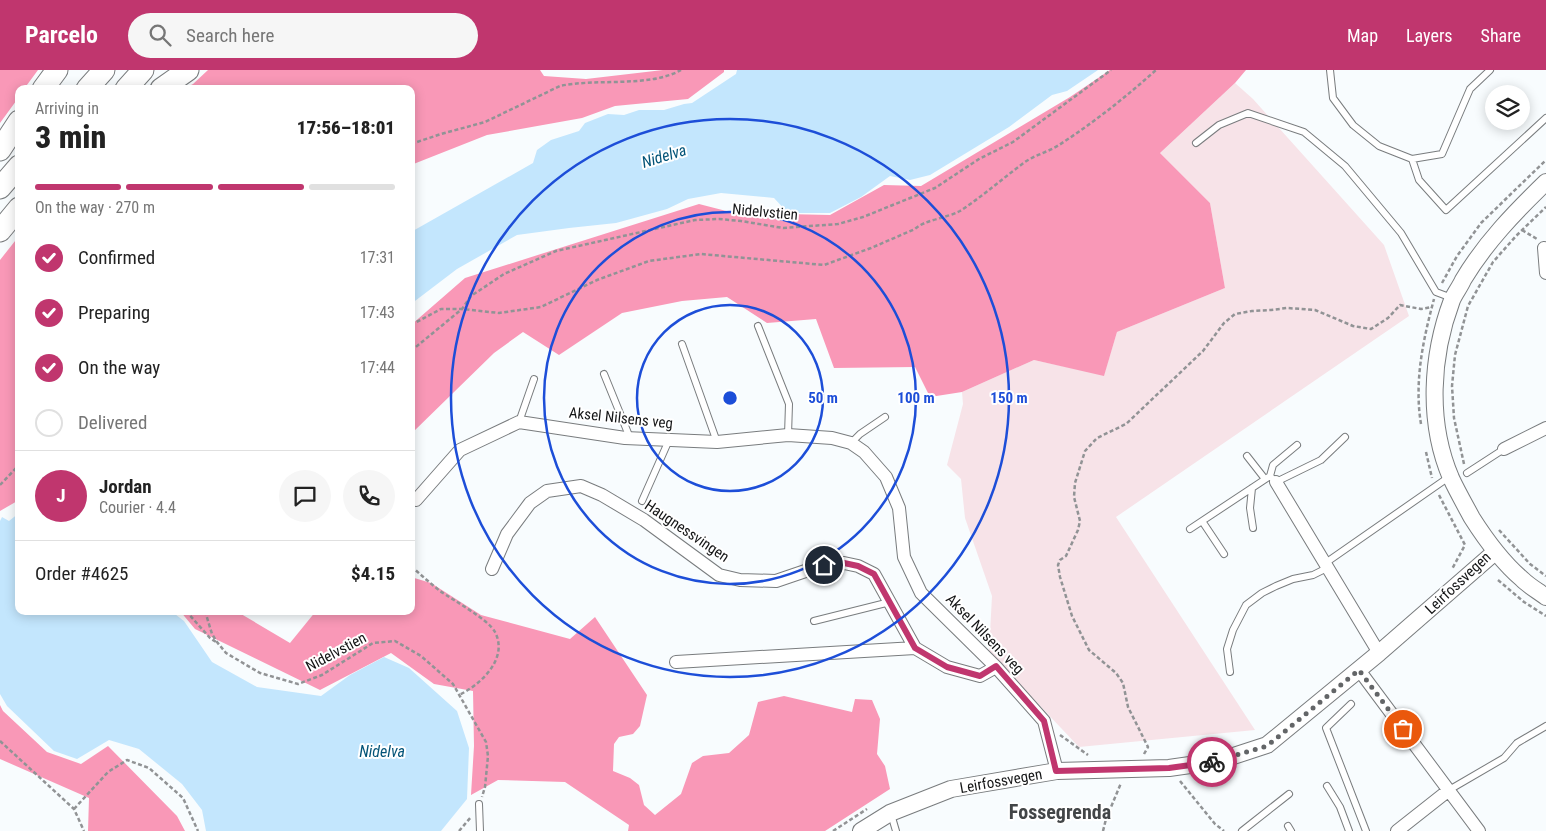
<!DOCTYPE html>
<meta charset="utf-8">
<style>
:root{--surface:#fff;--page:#f6f6f6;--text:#222;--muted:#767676;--line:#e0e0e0;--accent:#c0366e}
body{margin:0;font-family:"Roboto Condensed",sans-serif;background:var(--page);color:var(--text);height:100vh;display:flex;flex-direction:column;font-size:19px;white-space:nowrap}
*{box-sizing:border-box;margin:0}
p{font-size:16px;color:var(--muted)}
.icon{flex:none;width:28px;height:28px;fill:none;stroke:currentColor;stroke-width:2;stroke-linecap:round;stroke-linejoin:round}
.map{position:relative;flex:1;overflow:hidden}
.side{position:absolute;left:15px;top:15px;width:400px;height:530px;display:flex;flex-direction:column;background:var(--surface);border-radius:10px;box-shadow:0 2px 12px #0003}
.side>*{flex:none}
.fabs{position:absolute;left:1485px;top:15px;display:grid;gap:10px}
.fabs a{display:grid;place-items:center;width:45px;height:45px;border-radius:50%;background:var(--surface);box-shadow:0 2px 12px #0003;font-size:25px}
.pin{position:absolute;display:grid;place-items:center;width:42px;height:42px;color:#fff;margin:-21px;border:2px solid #fff;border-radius:50%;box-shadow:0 1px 5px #0007}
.courier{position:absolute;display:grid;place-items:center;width:50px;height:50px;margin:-25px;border:4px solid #c0366e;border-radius:50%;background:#fff;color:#222;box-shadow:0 1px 6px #0007}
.overview em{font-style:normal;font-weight:800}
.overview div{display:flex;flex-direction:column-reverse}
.overview{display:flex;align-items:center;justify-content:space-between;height:85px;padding:0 20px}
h1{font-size:32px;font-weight:800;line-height:38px}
.bar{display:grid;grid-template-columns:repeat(4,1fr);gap:8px 5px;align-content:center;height:60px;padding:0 20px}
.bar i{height:6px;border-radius:4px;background:var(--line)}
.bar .on{background:var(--accent)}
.bar p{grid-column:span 4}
.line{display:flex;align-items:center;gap:12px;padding:0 20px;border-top:1px solid var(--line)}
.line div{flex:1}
.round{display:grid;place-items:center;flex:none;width:52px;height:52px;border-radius:26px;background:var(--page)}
ol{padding:0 20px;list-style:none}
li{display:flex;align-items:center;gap:15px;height:55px}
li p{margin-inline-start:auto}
li .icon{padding:5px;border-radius:50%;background:var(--accent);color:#fff;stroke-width:4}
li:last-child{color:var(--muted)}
li i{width:28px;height:28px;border:2px solid var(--line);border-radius:50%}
header{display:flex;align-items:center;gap:30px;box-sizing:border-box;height:70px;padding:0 25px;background:var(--accent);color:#fff}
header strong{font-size:24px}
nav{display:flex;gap:28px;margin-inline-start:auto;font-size:18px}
.search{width:350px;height:45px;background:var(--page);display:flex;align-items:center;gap:12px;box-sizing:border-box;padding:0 18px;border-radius:28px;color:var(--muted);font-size:19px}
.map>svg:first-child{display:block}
</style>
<header>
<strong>Parcelo</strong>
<div class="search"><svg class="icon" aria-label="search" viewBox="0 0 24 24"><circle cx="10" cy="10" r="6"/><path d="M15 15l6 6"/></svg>Search here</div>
<nav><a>Map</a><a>Layers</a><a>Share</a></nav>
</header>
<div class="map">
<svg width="1546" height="761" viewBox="0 0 1546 761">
<rect width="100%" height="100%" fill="#f8fcfe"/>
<path fill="#f7e3e8" d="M1235,13L1253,29L1384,175L1409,246L1116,447L1255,660L1079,677L989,582L992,526L965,448L961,409L947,395L963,334L962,322L1034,290L1104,305L1117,262L1225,218L1210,133L1160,83Z"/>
<path fill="#f998b7" d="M0,0H38L24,19H19V27L0,53Z
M208,0H540L544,6L586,9L663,0H724V2L688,29L615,36L582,48L487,65L411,95V19H183L193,14Z
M1110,0H1246L1235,13L1160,83L1210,133L1225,218L1117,262L1104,306L1034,290L962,322L930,327L915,297L834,298L816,249L767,253L727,227L682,231L622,243L559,285L523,262L494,283L411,364V255L465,208L699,134L734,143L830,145L884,115L921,116L1070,27Z
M19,166V430L0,441V190Z
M411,507L431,513L481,545L570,569L595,547L647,625L640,656L633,664L619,667L614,674L613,701L630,708L639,715L644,735L655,745L681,724L692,693L703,686L729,683L749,665L758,632L784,626L852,642L855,629L872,630L880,649L877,684L885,696L890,719L825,761H628L629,755L565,712L498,710L471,725L474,676L473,621L434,614L391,583L320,620L195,559L180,541H236L290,573L316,541H411Z
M0,635L3,641L47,682L81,694L108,676L177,746L185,761H88L89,728L0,689Z"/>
<path fill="#c3e6fd" d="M737,0H1098L1067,21L1052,25L1009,57L930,105L910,110L890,106L861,127L830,143H788L774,128L721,123L688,129L667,139L616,153L569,158L517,165L457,199L411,234V162L533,93L537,80L551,70L579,61L585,53L608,44L624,45L639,40H664L684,34L692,33L736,4Z
M19,443V541H171L184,551L212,592L257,617L321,626L350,605L384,587L409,598L457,641L469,678L467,729L441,761H206L202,740L182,714L139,679L109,670L77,689L54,681L7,636L0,624V451L2,447L9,451Z"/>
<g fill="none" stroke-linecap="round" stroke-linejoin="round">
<defs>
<path id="service" d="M1330,0L1333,28L1353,55L1379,76L1412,89L1442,84L1470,19L1490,0
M1196,73L1219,55L1248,43L1304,62L1345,96L1401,163L1436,222L1452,228
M1412,89L1419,110L1446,140L1546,48
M758,256L789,334L788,365
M682,274L717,372
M604,304L630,368
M519,352L534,309
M851,373L860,364L885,347
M1247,386L1265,409
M1467,403L1504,379
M1270,406L1273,395L1297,375
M1252,418L1250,438L1253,458
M642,431L669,370
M1202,451L1224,484
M1190,459L1270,406L1276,412L1321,390L1345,367
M1324,494L1449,407
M814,551L890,532
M1230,602L1227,579L1233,560L1246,535L1262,523L1276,516L1293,509L1313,505L1327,498
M1351,634L1326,658L1366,761
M1327,716L1340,737L1349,761
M1449,720L1504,688L1517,673L1546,656
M479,734L480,761
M891,744L896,761
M1288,756L1291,761
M1242,761L1289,724"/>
<path id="minor" d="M1544,178L1546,203
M1504,379L1546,358
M1276,412L1379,583
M416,430L460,380L519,352L625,368L717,372L788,365L832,368L851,373L864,382L886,407L899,438L904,487L921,523L996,597L1044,651L1057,701
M492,499L507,464L530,433L547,421L581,416L602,425L644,450L719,505L740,510L776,511L823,495L844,493L858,496L874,504L915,578
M676,592L915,578L947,597L980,606L996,597
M1359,600L1479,761
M1397,761L1449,720"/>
<path id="tertiary" d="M1546,112C1515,142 1485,173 1463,210C1460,217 1455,223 1452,230C1431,286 1427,352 1451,408C1457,421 1465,435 1472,448C1486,470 1502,492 1522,509C1529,516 1538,521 1546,527
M861,761L890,743L951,719L1057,701L1169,698L1218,691L1267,675L1379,583L1495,482"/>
<path id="trunk" d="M43,19L57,0
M87,19L104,0
M126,19L143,0
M161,19L188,0
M0,80L19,51
M0,118L19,96
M0,161L19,138"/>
</defs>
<use href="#service" stroke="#797c7e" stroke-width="8"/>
<use href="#minor" stroke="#797c7e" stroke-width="14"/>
<use href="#tertiary" stroke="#797c7e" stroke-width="18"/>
<use href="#trunk" stroke="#797c7e" stroke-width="23"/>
<path stroke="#919395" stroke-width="2.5" stroke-dasharray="4 2.5" stroke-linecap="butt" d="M411,74L441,64L485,52L560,16C596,8 649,18 681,0
M1522,160L1537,169
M1442,213L1457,186L1481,153L1546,90
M411,255L441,239H462L499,243L541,237L597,210L649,191L701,184L824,195L871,178L915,159C924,150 947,148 960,141C983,126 1003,108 1025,92C1035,85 1048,82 1059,75C1093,53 1126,27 1156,0
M411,281L462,239L471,226L504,204L556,181L695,150L719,149L741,151L783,158L838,154L863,147L935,118L979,89L1013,72L1111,0
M1421,354C1414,312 1423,270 1434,229
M1426,382L1432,408
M1464,394L1454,348L1452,316L1455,285L1468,236L1493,192L1516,166L1546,137
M0,415L19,395
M1439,425L1465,475L1452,499
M1499,460L1530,494L1546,506
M411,496C421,505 430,513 440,521C453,530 489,550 495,562C509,589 480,615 459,625
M1498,510L1524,532L1546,546
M186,541L210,568L216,572
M205,541L212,564L217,572L226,583L260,603L298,614L322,605L373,573L395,571L421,586L453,614L486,672L488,686L485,717L482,727
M1060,665L1088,685
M0,671L74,739L84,761
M1144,684L1148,677L1128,637L1123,613L1116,603L1089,580L1072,546L1060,507L1058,495L1060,490L1066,486L1078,460L1080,451L1074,427L1075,413L1085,381L1097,368L1126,354L1203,281L1224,253L1235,244L1252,241L1271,240L1287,238L1315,240L1353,256L1371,259L1388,248L1400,235L1421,239L1432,237
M1180,711L1215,754L1224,761
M74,739L108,702L127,690L149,698L183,728L198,761
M459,761L471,747
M833,761L867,739
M1103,761L1106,749L1121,713"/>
<use href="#service" stroke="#fff" stroke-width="6"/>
<use href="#minor" stroke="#fff" stroke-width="12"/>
<use href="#tertiary" stroke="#fff" stroke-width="16"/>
<use href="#trunk" stroke="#fff" stroke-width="21"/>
</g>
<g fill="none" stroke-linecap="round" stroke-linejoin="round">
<path stroke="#636567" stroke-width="5" stroke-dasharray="0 9" d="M1212,692L1267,676L1359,600L1403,659"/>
<path stroke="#c0366e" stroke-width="6" d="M824,495L844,493L858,496L874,504L915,578L947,597L980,606L996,596L1044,651L1056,701L1169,698L1212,692"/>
</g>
<g fill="none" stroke="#1d4ed8" stroke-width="2.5">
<circle cx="730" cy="328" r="93"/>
<circle cx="730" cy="328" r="186"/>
<circle cx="730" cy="328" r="279"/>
</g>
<g text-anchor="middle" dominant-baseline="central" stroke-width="4" stroke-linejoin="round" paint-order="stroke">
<g font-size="15" fill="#131415" stroke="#fff">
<text transform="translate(765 142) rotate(5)">Nidelvstien</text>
<text transform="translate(621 348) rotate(6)">Aksel Nilsens veg</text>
<text transform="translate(687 461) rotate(34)">Haugnessvingen</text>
<text transform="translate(1458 513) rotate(-43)">Leirfossvegen</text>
<text transform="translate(985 564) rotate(46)">Aksel Nilsens veg</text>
<text transform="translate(336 582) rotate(-28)">Nidelvstien</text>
<text transform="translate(1001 711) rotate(-10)">Leirfossvegen</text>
</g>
<g font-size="16" font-style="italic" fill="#025377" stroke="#fff">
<text transform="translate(664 86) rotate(-17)">Nidelva</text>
<text x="382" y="681">Nidelva</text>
</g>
<g font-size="20" font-weight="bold" fill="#424547" stroke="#fff">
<text x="1060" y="742">Fossegrenda</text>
</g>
</g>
<circle cx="730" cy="328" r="8" fill="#1d4ed8" stroke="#fff" stroke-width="2.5"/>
<g font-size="15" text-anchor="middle" font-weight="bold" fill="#1d4ed8" stroke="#fff" stroke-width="4" stroke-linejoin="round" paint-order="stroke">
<text x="823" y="333">50 m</text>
<text x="916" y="333">100 m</text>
<text x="1009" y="333">150 m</text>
</g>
</svg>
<div class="fabs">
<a><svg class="icon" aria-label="layers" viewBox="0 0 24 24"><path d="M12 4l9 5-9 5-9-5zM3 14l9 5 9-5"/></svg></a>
</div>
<div class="pin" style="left:1403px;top:659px;background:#ea580c"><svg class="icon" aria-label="bag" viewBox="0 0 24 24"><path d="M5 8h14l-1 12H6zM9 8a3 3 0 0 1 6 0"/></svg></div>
<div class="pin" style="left:824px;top:495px;background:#1f2937"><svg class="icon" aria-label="home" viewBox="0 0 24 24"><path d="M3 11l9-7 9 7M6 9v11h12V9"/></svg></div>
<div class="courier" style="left:1212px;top:692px"><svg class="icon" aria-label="bike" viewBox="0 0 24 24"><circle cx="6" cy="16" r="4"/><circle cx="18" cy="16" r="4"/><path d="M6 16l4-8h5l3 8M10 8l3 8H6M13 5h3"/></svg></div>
<section class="side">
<div class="overview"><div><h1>3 min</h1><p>Arriving in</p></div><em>17:56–18:01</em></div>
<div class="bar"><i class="on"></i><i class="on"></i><i class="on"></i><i></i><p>On the way · 270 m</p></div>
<ol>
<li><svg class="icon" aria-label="check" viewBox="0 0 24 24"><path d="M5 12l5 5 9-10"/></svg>Confirmed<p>17:31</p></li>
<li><svg class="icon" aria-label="check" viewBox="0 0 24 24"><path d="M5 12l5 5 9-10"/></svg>Preparing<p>17:43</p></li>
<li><svg class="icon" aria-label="check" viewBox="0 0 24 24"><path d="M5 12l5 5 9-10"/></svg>On the way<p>17:44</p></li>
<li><i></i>Delivered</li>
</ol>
<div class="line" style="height:90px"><b class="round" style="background:var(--accent);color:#fff">J</b><div><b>Jordan</b><p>Courier · 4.4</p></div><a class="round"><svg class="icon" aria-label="chat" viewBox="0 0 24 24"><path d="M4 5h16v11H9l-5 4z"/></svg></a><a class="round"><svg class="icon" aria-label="phone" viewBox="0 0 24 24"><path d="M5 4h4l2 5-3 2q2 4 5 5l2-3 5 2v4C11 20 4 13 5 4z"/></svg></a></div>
<div class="line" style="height:65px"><div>Order #4625</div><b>$4.15</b></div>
</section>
</div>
